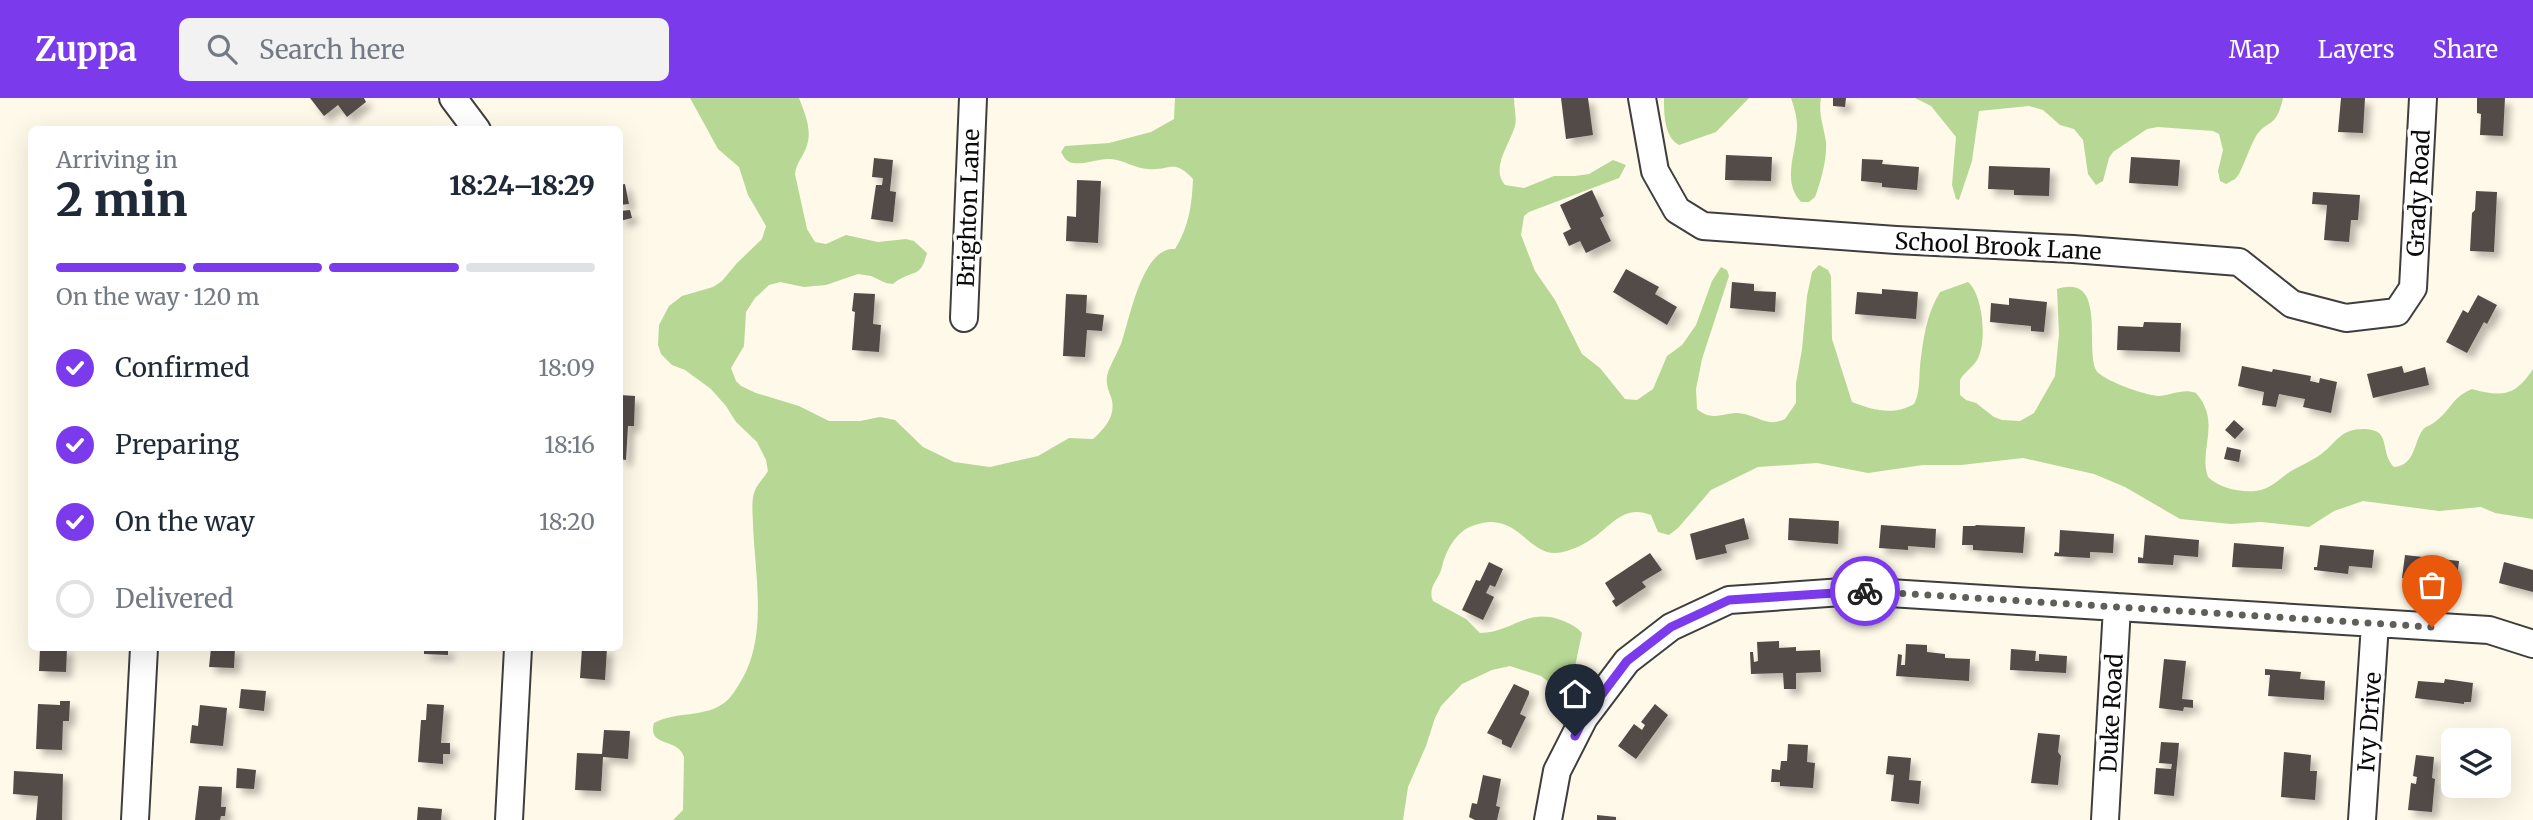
<!DOCTYPE html>
<meta charset="utf-8">
<style>
:root{--surface:#fff;--page:#f2f2f3;--text:#1f2937;--muted:#747a83;--line:#e0e1e3;--accent:#7c3aed}
body{margin:0;font-family:Merriweather,serif;background:var(--page);color:var(--text);height:100vh;display:flex;flex-direction:column;font-size:26px;white-space:nowrap}
*{box-sizing:border-box;margin:0}
p{font-size:23px;color:var(--muted)}
.icon{flex:none;width:38px;height:38px;fill:none;stroke:currentColor;stroke-width:2;stroke-linecap:round;stroke-linejoin:round}
.map{position:relative;flex:1;overflow:hidden}
.drawer{position:absolute;left:28px;top:28px;width:595px;height:525px;display:flex;flex-direction:column;background:var(--surface);border-radius:10px;box-shadow:0 7px 28px #0002}
.drawer>*{flex:none}
.fabs{position:absolute;left:2441px;top:630px;display:grid;gap:14px}
.fabs a{display:grid;place-items:center;width:70px;height:70px;border-radius:10px;background:var(--surface);box-shadow:0 7px 28px #0002;font-size:35px}
.pin{position:absolute;display:grid;place-items:center;width:60px;height:60px;color:#fff;margin:-72px -30px;border-radius:50% 50% 50% 0;rotate:-45deg;box-shadow:0 0 7px #0007}
.pin .icon{rotate:45deg}
.courier{position:absolute;display:grid;place-items:center;width:70px;height:70px;margin:-35px;border:5px solid #7c3aed;border-radius:50%;background:#fff;color:#222;box-shadow:0 2px 9px #0007}
.summary em{font-style:normal;font-weight:800}
.summary div{display:flex;flex-direction:column-reverse}
.summary{display:flex;align-items:center;justify-content:space-between;height:119px;padding:0 28px}
h1{font-size:46px;font-weight:800;line-height:52px}
.bar{display:grid;grid-template-columns:repeat(4,1fr);gap:10px 7px;align-content:center;height:84px;padding:0 28px}
.bar i{height:9px;border-radius:5px;background:var(--line)}
.bar .on{background:var(--accent)}
.bar p{grid-column:span 4}
ol{padding:0 28px;list-style:none}
li{display:flex;align-items:center;gap:21px;height:77px}
li p{margin-inline-start:auto}
li .icon{padding:7px;border-radius:50%;background:var(--accent);color:#fff;stroke-width:4}
li:last-child{color:var(--muted)}
li i{width:38px;height:38px;border:4px solid var(--line);border-radius:50%}
header{display:flex;align-items:center;gap:42px;box-sizing:border-box;height:98px;padding:0 35px;background:var(--accent);color:#fff}
header strong{font-size:33px}
nav{display:flex;gap:38px;margin-inline-start:auto;font-size:24px}
.search{width:490px;height:63px;background:var(--page);display:flex;align-items:center;gap:18px;box-sizing:border-box;padding:0 24px;border-radius:10px;color:var(--muted);font-size:26px}
.map>svg:first-child{display:block}
</style>
<header>
<strong>Zuppa</strong>
<div class="search"><svg class="icon" aria-label="search" viewBox="0 0 24 24"><circle cx="10" cy="10" r="6"/><path d="M15 15l6 6"/></svg>Search here</div>
<nav><a>Map</a><a>Layers</a><a>Share</a></nav>
</header>
<div class="map">
<svg width="2533" height="722" viewBox="0 0 2533 722">
<defs>
<filter id="shadow"><feDropShadow dx="6" dy="6" stdDeviation="3.5" flood-color="#0004"/></filter>
</defs>
<rect width="100%" height="100%" fill="#fff9e9"/>
<path fill="#b6d894" d="M690,0H799C805,16 813,33 806,50C802,60 796,66 795,76L807,131L815,144L826,146L846,137L878,144L906,141L914,143L927,155C920,183 912,170 893,186L886,185L871,178L858,176L826,187L804,189L780,184L769,187L755,200L746,214L744,248L731,270L736,283L741,288L756,295L799,308L829,323H860L880,319L895,322L923,349L954,364L990,369L1038,358L1069,340L1093,341C1105,330 1117,317 1111,299C1108,292 1106,286 1107,278C1110,266 1118,255 1122,243C1130,219 1143,148 1175,151C1189,129 1192,106 1193,81C1173,60 1171,73 1148,71C1136,71 1124,62 1111,61C1098,60 1085,67 1073,65C1066,64 1064,59 1061,54L1065,48L1109,45L1151,34L1174,21L1175,0H1514C1514,9 1517,20 1515,28C1510,46 1490,70 1505,87L1524,90L1554,78H1575L1589,76L1613,62L1626,67L1619,80L1529,114L1524,118L1521,137L1535,173L1555,202L1582,256L1600,270L1625,301L1637,302L1653,291L1667,258L1682,247L1696,227L1712,183L1721,169L1727,172L1729,178L1702,261L1696,291L1697,311C1711,323 1721,316 1735,315C1754,314 1766,331 1785,321L1796,305V285L1802,251L1807,198L1812,174L1819,167L1828,172L1831,178L1832,241L1852,304C1872,312 1894,318 1914,306C1920,295 1919,281 1920,268C1923,242 1926,217 1940,194L1968,184C1983,197 1987,242 1978,260C1974,269 1965,273 1960,282V297L1966,302L1976,305L1994,319L2002,322L2020,323L2034,315L2055,278L2059,236L2057,191C2107,175 2085,248 2096,272C2101,282 2147,298 2159,298C2172,297 2183,290 2196,295C2222,325 2198,351 2208,379C2220,391 2248,397 2264,391C2275,387 2282,379 2291,373C2300,368 2311,363 2320,357C2338,344 2339,331 2364,331C2369,331 2375,332 2379,335C2387,342 2383,358 2394,369C2415,367 2413,347 2422,333C2426,327 2431,328 2436,323C2451,312 2452,299 2472,291C2501,299 2515,299 2533,271V421L2495,415L2481,409L2439,413L2363,403L2334,413L2309,429L2261,424L2231,426L2180,421L2125,389L2094,376L2023,360L1961,367H1923L1868,375L1817,365L1758,369L1711,392L1678,430L1669,437L1658,434L1651,417C1626,407 1614,424 1596,438C1585,446 1575,451 1563,454C1527,463 1520,409 1472,428C1456,434 1446,452 1442,469C1439,482 1427,489 1433,503L1466,521L1480,535C1511,535 1525,511 1558,521C1567,524 1576,528 1582,535L1573,578L1568,583L1555,589L1541,578L1510,568L1492,572L1462,586L1441,608L1435,620L1426,648L1408,689L1403,722H673L683,712L684,659C678,639 647,650 654,625C676,613 704,620 724,605C730,601 734,594 738,588C769,542 755,479 753,427C753,417 751,405 754,395C757,386 764,380 768,373L766,362L757,344L736,324L726,308L711,291L685,272L672,267L661,256L658,247L659,227L669,208L682,198L713,189L722,183L737,165L762,141L766,128L748,97L739,69L718,51Z
M1664,0H1749L1716,34L1679,47C1664,39 1664,15 1664,0Z
M1791,0H1821C1818,16 1824,29 1826,44C1827,62 1821,83 1815,99L1809,104H1801C1781,83 1797,54 1797,28C1797,18 1794,9 1791,0Z
M1915,0H2283C2276,33 2266,20 2255,40C2249,51 2245,64 2239,76L2235,81L2226,86L2220,83L2218,73L2223,52L2219,36L2213,33L2158,29L2147,31L2113,54L2109,60L2103,83L2096,87L2088,76L2083,42L2074,31L2060,27L2043,12L2029,8L1979,13L1972,63L1959,102L1956,101L1952,87L1956,39L1931,8Z"/>
<path fill="#534b47" filter="url(#shadow)" d="M310,0H364L366,4L347,19L338,7L324,18Z
M1561,0H1588L1593,37L1566,41Z
M1833,0H1846L1845,9L1833,8Z
M2341,0H2365L2363,35L2338,34Z
M2477,0H2505L2503,38L2480,37L2481,16L2477,15Z
M1726,57L1772,59L1771,83L1725,82Z
M2131,59L2180,62L2178,88L2129,85Z
M874,60L893,62L890,93L896,94L893,124L871,121L876,87H882L883,80L872,79Z
M1862,61L1883,62L1882,66L1919,69L1917,92L1882,89V85L1861,83Z
M1989,68L2050,70L2049,98L2014,97V92L1988,91Z
M1077,82L1101,83L1098,145L1066,143L1067,118L1076,119Z
M625,86L629,106L620,107V87Z
M1592,92L1604,118L1600,120L1611,143L1586,155L1580,143L1569,148L1563,135L1571,131L1560,107Z
M2476,93L2497,94L2494,154L2470,153L2472,115L2475,112Z
M2313,94L2360,97L2358,122H2351L2349,144L2324,142L2327,107L2312,106Z
M630,112L632,120L620,123V113Z
M1626,171L1659,189L1655,196L1677,209L1667,227L1613,194Z
M1732,184L1754,186V193L1776,194L1775,214L1730,210Z
M1882,191L1918,194L1916,221L1855,216L1857,194L1882,196Z
M854,195L875,196L873,226L881,227L879,254L852,252L855,214L852,213Z
M1066,196L1087,197L1086,215L1104,217L1102,233L1087,232L1085,259L1063,258Z
M2478,197L2497,207L2487,226L2484,224L2467,255L2446,244L2463,212L2468,215Z
M2009,200L2047,204L2044,234L2031,233V228L1990,224L1991,205L2009,207Z
M2144,224L2181,225L2180,254L2117,252L2118,228L2143,229Z
M2242,268L2272,274L2273,271L2311,278L2310,283L2319,285L2320,280L2337,284L2331,315L2303,309L2305,301L2279,296L2276,309L2262,307L2264,294L2238,288Z
M2402,268L2404,275L2425,269L2429,287L2373,300L2367,276Z
M620,297L635,298L634,328H628L626,362L620,361Z
M2234,322L2244,331L2235,341L2225,332Z
M2227,349L2241,352L2239,364L2224,361Z
M1744,420L1749,441L1725,447L1727,455L1696,462L1690,436Z
M1789,420L1839,423L1838,446L1788,442Z
M1881,427L1936,431L1935,450L1908,448V452L1879,450Z
M1976,427L2025,429L2023,455L1973,452V447H1962L1963,428H1975Z
M2060,432L2114,436L2113,455L2090,454V460L2054,458L2055,454L2059,455Z
M2145,437L2199,442L2198,459L2174,457L2173,467L2138,465V459L2143,460Z
M2234,445L2284,449L2282,471L2232,469Z
M2320,447L2374,452L2372,470L2349,468L2348,476L2314,472V469H2317Z
M1650,455L1662,472L1642,484L1646,489L1616,509L1612,503L1615,501L1605,485Z
M2405,457L2459,463L2457,480L2431,477L2430,483L2402,480Z
M1489,464L1503,471L1495,489L1490,487L1486,495L1494,499L1483,522L1462,512L1476,482L1480,483Z
M2504,464L2533,472V494L2499,485Z
M1779,543V550L1796,549V553L1820,552L1821,574L1796,575V591H1784L1783,575L1751,576L1750,554H1753L1754,564L1758,563L1757,544Z
M1906,546L1927,547V554L1945,556V560L1970,561L1969,583L1896,578L1898,556L1902,557L1901,567H1905Z
M40,550H67L66,574L39,573Z
M211,550H235L234,570L209,569Z
M424,550H448V557L424,556Z
M582,550H607L605,582L580,580Z
M2011,551L2036,553L2035,563H2039V556L2067,558L2066,575L2010,572Z
M2164,561L2186,563L2182,601L2193,602V610L2184,609L2183,613L2159,610Z
M2265,571L2301,574L2300,581L2325,583L2324,602L2268,598L2270,577H2265Z
M2445,581L2473,585L2471,604H2464V606L2415,600L2418,583L2444,585Z
M1514,586L1529,593V596L1520,616L1526,619L1511,650L1502,646V642L1487,635Z
M241,591L266,593L264,613L239,610Z
M60,603H70L69,623H63L62,652L36,651L38,606L60,607Z
M427,606L444,607L441,645H450V656H443V666L418,664L421,622H426Z
M1655,606L1668,617L1636,661L1618,648L1634,626L1642,632L1645,627L1641,624Z
M200,607L227,610L223,648L190,645L192,627L198,628Z
M604,632L630,633L628,661L603,659L601,693L575,692L577,655L602,656Z
M2038,635L2060,637L2058,654L2061,658L2058,687L2031,685Z
M2161,644L2179,645L2174,698L2154,696L2156,670L2171,671L2172,666L2159,665Z
M1788,646L1808,647L1807,664L1815,665L1813,690L1780,688V684H1771L1772,671L1780,672L1781,663H1787Z
M2284,654L2311,657L2310,673H2317L2315,702L2281,699Z
M2416,657L2434,659L2432,680L2435,681L2432,714L2408,712L2411,685L2416,686L2417,679L2413,678Z
M1888,658L1911,660L1909,682L1921,683L1919,706L1891,703L1894,677L1886,676Z
M237,670L256,672L254,691L236,690Z
M14,673L63,676L62,722H36L38,698L13,696Z
M1483,677L1501,681L1496,708L1500,709L1497,722H1475L1469,719L1472,705L1477,706Z
M199,688L222,689L221,709H226L225,718H221L220,722H195Z
M418,709L442,711L441,722H417Z
M1597,717L1616,719V722H1597Z"/>
<g fill="none" stroke-linecap="round" stroke-linejoin="round">
<defs>
<path id="minor" d="M453,0L477,32
M1642,0L1655,73L1677,112L1703,128L1896,142L2073,151L2239,164L2292,206L2346,220L2397,214L2413,190L2423,0
M964,220L973,0
M135,722L144,550
M509,722L518,550
M1548,722L1557,673L1584,620L1627,563L1671,529L1729,502L1857,493L2489,532L2533,546
M2105,722L2117,509
M2362,722L2375,526"/>
</defs>
<use href="#minor" stroke="#3e3e3e" stroke-width="30"/>
<use href="#minor" stroke="#fff" stroke-width="26"/>
</g>
<g fill="none" stroke-linecap="round" stroke-linejoin="round">
<path stroke="#605e59" stroke-width="7" stroke-dasharray="0 12.6" d="M1865,493L2432,529"/>
<path stroke="#7c3aed" stroke-width="9" d="M1575,638L1584,620L1627,563L1671,529L1729,502L1865,493"/>
</g>
<g text-anchor="middle" dominant-baseline="central" stroke-width="7" stroke-linejoin="round" paint-order="stroke">
<g font-size="23" fill="#0b0b0b" stroke="#fff">
<text transform="translate(2418 95) rotate(-87)">Grady Road</text>
<text transform="translate(968 110) rotate(-88)">Brighton Lane</text>
<text transform="translate(1998 148) rotate(3)">School Brook Lane</text>
<text transform="translate(2111 615) rotate(-87)">Duke Road</text>
<text transform="translate(2369 624) rotate(-86)">Ivy Drive</text>
</g>
</g>
</svg>
<div class="fabs">
<a><svg class="icon" aria-label="layers" viewBox="0 0 24 24"><path d="M12 4l9 5-9 5-9-5zM3 14l9 5 9-5"/></svg></a>
</div>
<div class="pin" style="left:2432px;top:529px;background:#ea580c"><svg class="icon" aria-label="bag" viewBox="0 0 24 24"><path d="M5 8h14l-1 12H6zM9 8a3 3 0 0 1 6 0"/></svg></div>
<div class="pin" style="left:1575px;top:638px;background:#1f2937"><svg class="icon" aria-label="home" viewBox="0 0 24 24"><path d="M3 11l9-7 9 7M6 9v11h12V9"/></svg></div>
<div class="courier" style="left:1865px;top:493px"><svg class="icon" aria-label="bike" viewBox="0 0 24 24"><circle cx="6" cy="16" r="4"/><circle cx="18" cy="16" r="4"/><path d="M6 16l4-8h5l3 8M10 8l3 8H6M13 5h3"/></svg></div>
<section class="drawer">
<div class="summary"><div><h1>2 min</h1><p>Arriving in</p></div><em>18:24–18:29</em></div>
<div class="bar"><i class="on"></i><i class="on"></i><i class="on"></i><i></i><p>On the way · 120 m</p></div>
<ol>
<li><svg class="icon" aria-label="check" viewBox="0 0 24 24"><path d="M5 12l5 5 9-10"/></svg>Confirmed<p>18:09</p></li>
<li><svg class="icon" aria-label="check" viewBox="0 0 24 24"><path d="M5 12l5 5 9-10"/></svg>Preparing<p>18:16</p></li>
<li><svg class="icon" aria-label="check" viewBox="0 0 24 24"><path d="M5 12l5 5 9-10"/></svg>On the way<p>18:20</p></li>
<li><i></i>Delivered</li>
</ol>
</section>
</div>
